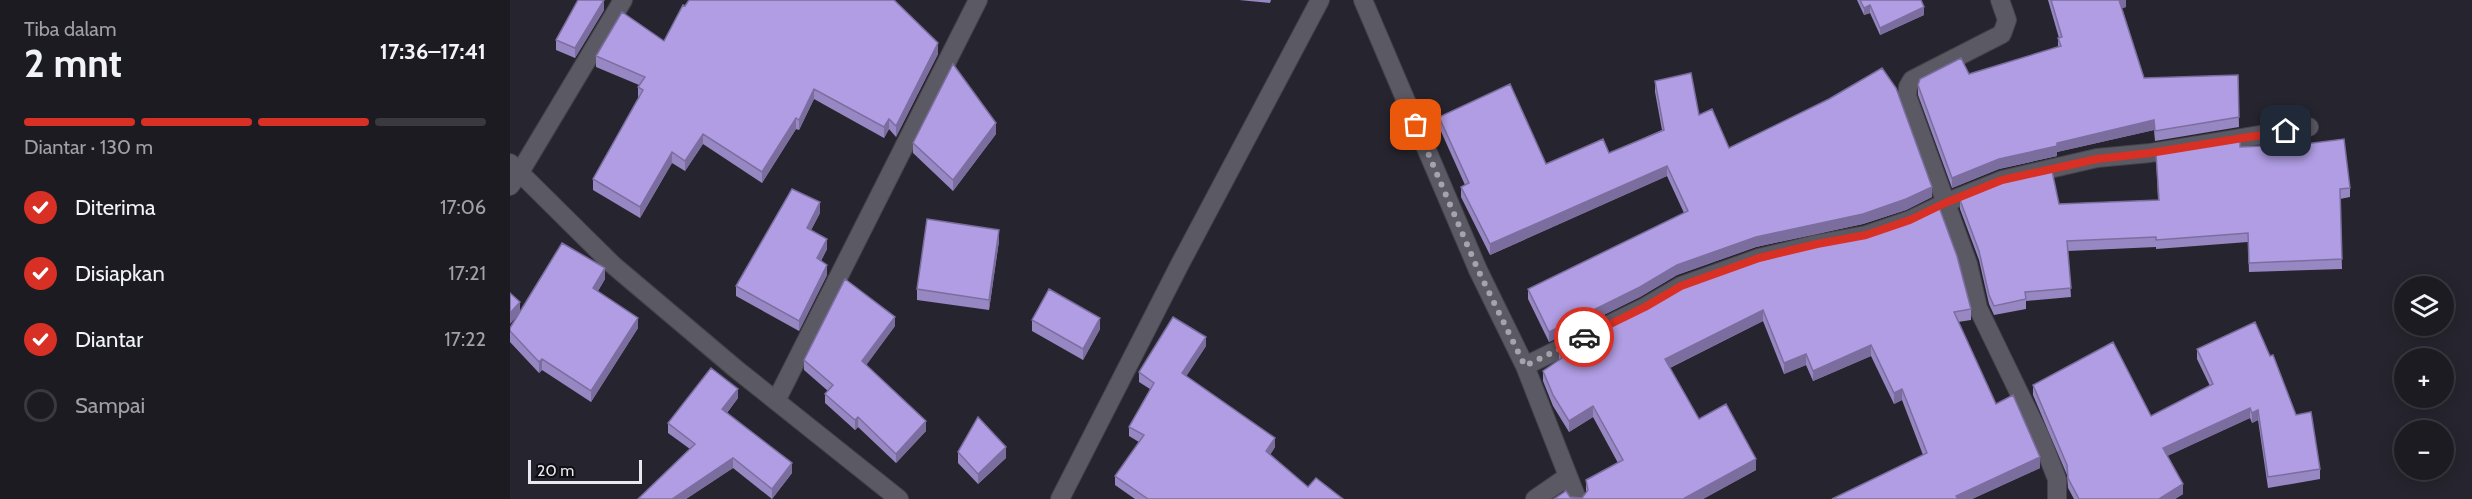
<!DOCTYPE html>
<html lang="id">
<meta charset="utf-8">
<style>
:root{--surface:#1c1b22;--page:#25242a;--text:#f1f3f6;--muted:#a0a1a5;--line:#3a3940;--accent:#d93025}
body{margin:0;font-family:Cabin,sans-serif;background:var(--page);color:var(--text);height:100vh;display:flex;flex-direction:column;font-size:22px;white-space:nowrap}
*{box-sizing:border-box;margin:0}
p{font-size:20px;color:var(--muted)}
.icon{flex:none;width:33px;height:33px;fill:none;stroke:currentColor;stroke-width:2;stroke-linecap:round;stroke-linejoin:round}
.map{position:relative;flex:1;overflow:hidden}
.drawer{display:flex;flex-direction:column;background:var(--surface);width:510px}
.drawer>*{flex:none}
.tools{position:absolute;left:1884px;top:276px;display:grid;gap:12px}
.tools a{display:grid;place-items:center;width:60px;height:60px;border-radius:50%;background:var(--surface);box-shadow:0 3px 15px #0003,0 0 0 2px var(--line);font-size:30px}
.scale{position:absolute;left:18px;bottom:15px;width:114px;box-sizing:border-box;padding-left:6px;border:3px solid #eae8ef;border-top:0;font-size:16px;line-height:21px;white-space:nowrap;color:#eae8ef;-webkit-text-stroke:4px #0f0e13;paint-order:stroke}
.pin{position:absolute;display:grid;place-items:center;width:51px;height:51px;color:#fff;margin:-26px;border-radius:12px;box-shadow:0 3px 9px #0006}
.courier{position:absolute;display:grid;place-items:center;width:60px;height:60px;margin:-30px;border:4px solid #d93025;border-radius:50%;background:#fff;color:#222;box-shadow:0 2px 8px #0007}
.head em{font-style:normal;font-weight:700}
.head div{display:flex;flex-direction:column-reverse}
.head{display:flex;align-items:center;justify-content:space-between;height:102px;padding:0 24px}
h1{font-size:39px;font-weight:700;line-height:45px}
.bar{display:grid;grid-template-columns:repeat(4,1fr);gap:9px 6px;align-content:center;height:72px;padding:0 24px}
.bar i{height:8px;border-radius:4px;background:var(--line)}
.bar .current{background:var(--accent)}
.bar p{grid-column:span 4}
ol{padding:0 24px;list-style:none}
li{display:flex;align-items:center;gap:18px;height:66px}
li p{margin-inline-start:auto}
li .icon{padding:6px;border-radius:50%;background:var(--accent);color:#fff;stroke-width:4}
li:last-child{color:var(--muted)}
li i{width:33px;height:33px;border:3px solid var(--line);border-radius:50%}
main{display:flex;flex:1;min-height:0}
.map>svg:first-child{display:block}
</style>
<main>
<section class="drawer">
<div class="head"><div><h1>2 mnt</h1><p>Tiba dalam</p></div><em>17:36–17:41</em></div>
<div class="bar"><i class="current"></i><i class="current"></i><i class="current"></i><i></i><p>Diantar · 130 m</p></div>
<ol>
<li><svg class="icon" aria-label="check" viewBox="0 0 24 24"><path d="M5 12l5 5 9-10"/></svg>Diterima<p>17:06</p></li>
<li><svg class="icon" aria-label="check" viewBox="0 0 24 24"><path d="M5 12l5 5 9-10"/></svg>Disiapkan<p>17:21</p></li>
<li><svg class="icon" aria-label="check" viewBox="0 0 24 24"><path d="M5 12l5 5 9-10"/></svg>Diantar<p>17:22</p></li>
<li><i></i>Sampai</li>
</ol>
</section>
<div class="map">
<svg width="1962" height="499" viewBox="0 0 1962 499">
<rect width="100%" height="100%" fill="#26242e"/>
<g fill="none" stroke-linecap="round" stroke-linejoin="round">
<defs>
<path id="minor" d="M853,0L968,270L1015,366L1067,499
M1490,0L1497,20L1492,34L1402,80L1398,87L1397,96L1458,264L1468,308L1530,436L1547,479V499
M0,163L103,265L226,369L389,499
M0,186L10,172L113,0
M1015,366L1135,307L1171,286L1249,258L1307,244L1356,235L1400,220L1435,203L1492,180L1587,158L1640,153L1799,127
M266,401L468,0
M550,499L670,264L810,0
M1025,499L1057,477"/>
</defs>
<use href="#minor" stroke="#44424a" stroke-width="20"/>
<use href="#minor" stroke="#5b5964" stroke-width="18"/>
</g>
<path fill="#9787c3" d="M729,0H761L760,3Z
M1347,0H1411L1414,15L1370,35L1360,13L1354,15Z
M1538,0H1616V7L1612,8L1634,78L1728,75L1729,127L1645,141L1644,130L1547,152V156L1489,169L1442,188L1408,95V85L1459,74L1548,47V38H1549Z
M175,6L428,54L386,137L379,129L374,138L304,99L289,130L286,129L252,183L193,144L175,171L162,163L130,218L83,190V179L128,98V87L129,85L86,67V56L154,41Z
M94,10L65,58L46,50V40Z
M1145,81L1189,115L1219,148L1422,197L1396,210L1353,224L1246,247L1167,275L1130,297L1039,342L1018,299V289L1174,213L1157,176L980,255L951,197V187L955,185L929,127V117L1036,164L1099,153L1152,130L1145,92Z
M486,134L443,191L403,153V143Z
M1730,147L1840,188V197L1830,199L1832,269L1739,272L1738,242L1646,249V247L1558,251L1561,297L1516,301V309L1484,315L1479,304L1469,260L1450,209V200L1549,204L1648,200L1646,154Z
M310,213L301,230L317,249L311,261L317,275L289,331L226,296V286Z
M489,241L479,310L407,300V289Z
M95,279L88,291L128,328L81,402L32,370L29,373L0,342V328L9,314L0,324L10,313Z
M1140,306L1461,309V320L1448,322L1486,404L1530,468L1462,499H1322L1413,455L1392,400L1384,404L1361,356L1303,381L1296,365L1274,374L1253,321L1160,368L1189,419L1246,470L1193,499H1044L1060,497L1072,498L1076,493V480L1108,463L1083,417L1059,432L1043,406L1033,381V371L1049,361V351Z
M522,320L590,329L573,360L522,331Z
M385,326L356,365L416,431L386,463L348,427L345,430L315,403V394L318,391L294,370V360Z
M696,346L676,376L765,447L760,455L798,487L833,499H625L605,485V476L629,442L619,436V427L640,389L629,382V372Z
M1687,349L1786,415L1810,469V479L1758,488L1748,420L1742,423L1740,418L1657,456L1673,494L1665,499H1564L1558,488L1557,475L1523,395V385L1641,416L1700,386L1687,359Z
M228,398L217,413L282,473L262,499L223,468L176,499H128L180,449L158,433V423Z
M448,452L496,458L468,484L448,463Z"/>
<path fill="#7b6e9f" d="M94,0V10L65,58V48Z
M1609,0H1616V7L1609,9Z
M1360,5V13L1354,15V8Z
M1414,7V15L1370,35V28Z
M428,43V54L386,137V126Z
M304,89V99L289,130V120Z
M286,118V129L252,183V172Z
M379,119V129L374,138V127Z
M1644,120V130L1547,152V156L1489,169L1442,188V178L1489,159L1547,143Z
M486,123V134L443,191V180Z
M193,134V144L175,171V161Z
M162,152V163L130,218V207Z
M1157,166V176L980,255V244Z
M1422,187V197L1396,210L1353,224L1246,247L1167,275L1130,297L1039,342V332L1167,265L1246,237Z
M310,202V213L297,238V228Z
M489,230V241L479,310V300Z
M317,239V249L307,268V258Z
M317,265V275L289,331V321Z
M95,268V279L83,299V288Z
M10,302V313L0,324V313Z
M1253,310V321L1155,370V359Z
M385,317V326L352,371V361Z
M128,318V328L81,402V391Z
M590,318V329L573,360V349Z
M696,337V346L672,383V373Z
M1361,345V356L1303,381V371Z
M1296,354V365L1274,374V363Z
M32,359V370L29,373V362Z
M228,389V398L212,419V409Z
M1392,389V400L1384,404V393Z
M1083,406V417L1059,432V421Z
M1740,408V418L1653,458V448Z
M1748,410V420L1742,423V413Z
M348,417V427L345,430V420Z
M416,421V431L386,463V454Z
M765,438V447L756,461V451Z
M496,447V458L468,484V474Z
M1530,457V468L1462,499H1446V496Z
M223,458V468L176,499H162Z
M1246,459V470L1193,499H1173Z
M282,463V473L262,499V489Z
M1673,484V494L1665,499H1649Z"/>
<path fill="#b09de3" stroke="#7b6e9f" stroke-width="1.5" d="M68,0H94L65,48L46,40Z
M179,0H384L428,43L386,126L379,119L374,127L304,89L289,120L286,118L252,172L193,134L175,161L162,152L130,207L83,179L133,90L128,87L135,77L86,56L112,12L154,41L173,5L175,6Z
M1350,0H1411L1414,7L1370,28L1360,5L1354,8Z
M1541,0H1609L1634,78L1728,75L1729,117L1645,131L1644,120L1547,143V146L1489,159L1442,178L1408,85L1410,79L1451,58L1459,74L1551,46L1548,38L1552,37Z
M443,64L486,123L443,180L403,143Z
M1372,68L1386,88L1422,187L1396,199L1353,214L1246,237L1167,265L1130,287L1039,332L1018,289L1178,211L1157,166L980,244L951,187L959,183L929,117L1000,84L1036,164L1093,139L1099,153L1154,130L1145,81L1181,73L1189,115L1202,109L1219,148L1319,99Z
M1834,139L1840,188L1830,189L1832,259L1739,263L1738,233L1646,240V237L1557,241L1561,288L1515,292L1516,299L1484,306L1479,295L1469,251L1450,200L1495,181L1542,171L1549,204L1649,200L1646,154L1730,140V147L1787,145Z
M282,189L310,202L297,228L317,239L307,258L317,265L289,321L226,286Z
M1429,207L1447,256L1461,309L1444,312L1486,404L1503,395L1530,457L1446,496L1448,499H1322L1417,453L1392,389L1384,393L1361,345L1303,371L1296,354L1274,363L1253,310L1155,359L1189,419L1216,404L1246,459L1173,499H1044L1056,491L1060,497L1072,498L1078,490L1076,480L1113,460L1083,406L1059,421L1043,395L1033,371L1052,358L1049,351L1140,306L1176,285L1252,258L1360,235L1404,220Z
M417,219L489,230L479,300L407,289Z
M52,243L95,268L83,288L128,318L81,391L32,359L29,362L0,331V328Z
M335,279L385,317L352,361L416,421L386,454L348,417L345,420L315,394L323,385L294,360Z
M539,289L590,318L573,349L522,320Z
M0,293L10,302L0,313Z
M663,317L696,337L672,373L765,438L756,451L798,487L806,478L833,499H638L605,476L634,435L619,427L644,383L629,372Z
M1745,322L1760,356L1763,355L1786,415L1801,412L1810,469L1758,477L1748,410L1742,413L1740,408L1653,448L1673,484L1649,499H1569L1558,478L1557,465L1523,385L1603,342L1641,416L1703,384L1687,349Z
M201,368L228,389L212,409L282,463L262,489L223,458L162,499H128L185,444L158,423Z
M468,417L496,447L468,474L448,452Z"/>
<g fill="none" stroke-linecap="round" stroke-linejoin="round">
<path stroke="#a5a3ab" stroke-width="6" stroke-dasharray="0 10.8" d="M906,125L968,270L1015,366L1074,337"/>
<path stroke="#d93025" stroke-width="8" d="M1074,337L1135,307L1171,286L1249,258L1307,244L1356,235L1400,220L1435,203L1492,180L1587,159L1640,153L1776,131"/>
</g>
</svg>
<div class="tools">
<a><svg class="icon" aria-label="layers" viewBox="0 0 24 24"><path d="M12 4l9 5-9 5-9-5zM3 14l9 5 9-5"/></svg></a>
<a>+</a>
<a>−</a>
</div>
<div class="scale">20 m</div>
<div class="pin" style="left:906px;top:125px;background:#ea580c"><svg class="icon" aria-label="bag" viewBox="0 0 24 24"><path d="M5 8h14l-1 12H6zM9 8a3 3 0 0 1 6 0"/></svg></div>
<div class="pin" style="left:1776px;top:131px;background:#1f2937"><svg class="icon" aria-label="home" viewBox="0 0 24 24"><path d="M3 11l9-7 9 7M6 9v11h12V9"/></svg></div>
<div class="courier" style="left:1074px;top:337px"><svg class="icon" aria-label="car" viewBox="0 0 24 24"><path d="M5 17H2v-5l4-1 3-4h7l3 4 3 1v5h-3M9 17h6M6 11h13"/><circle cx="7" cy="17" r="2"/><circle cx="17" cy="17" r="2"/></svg></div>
</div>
</main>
